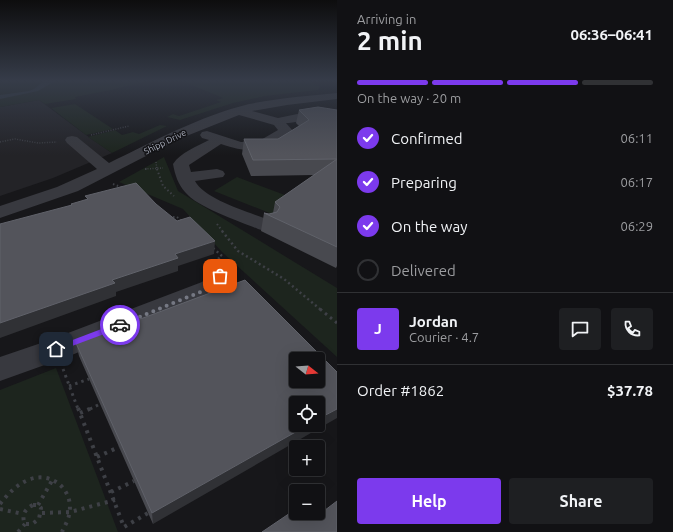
<!DOCTYPE html>
<meta charset="utf-8">
<style>
:root{--surface:#111114;--page:#1e1f22;--text:#f1f3f6;--muted:#9c9da0;--line:#303134;--accent:#7c3aed}
body{margin:0;font-family:Ubuntu,sans-serif;background:var(--page);color:var(--text);height:100vh;display:flex;flex-direction:column;font-size:15px;white-space:nowrap}
*{box-sizing:border-box;margin:0}
p{font-size:13px;color:var(--muted)}
.icon{flex:none;width:22px;height:22px;fill:none;stroke:currentColor;stroke-width:2;stroke-linecap:round;stroke-linejoin:round}
.map{position:relative;flex:1;overflow:hidden}
.drawer{display:flex;flex-direction:column;background:var(--surface);width:336px}
.drawer>*{flex:none}
.needle{width:26px;rotate:107deg}
.tools{position:absolute;left:289px;top:352px;display:grid;gap:8px}
.tools a{display:grid;place-items:center;width:36px;height:36px;border-radius:4px;background:var(--surface);box-shadow:0 4px 16px #0002,0 0 0 1px var(--line);font-size:20px}
.pin{position:absolute;display:grid;place-items:center;width:34px;height:34px;color:#fff;margin:-17px;border-radius:8px;box-shadow:0 2px 6px #0006}
.courier{position:absolute;display:grid;place-items:center;width:40px;height:40px;margin:-20px;border:3px solid #7c3aed;border-radius:50%;background:#fff;color:#222;box-shadow:0 1px 5px #0007}
.headline em{font-style:normal;font-weight:600}
.headline div{display:flex;flex-direction:column-reverse}
.headline{display:flex;align-items:center;justify-content:space-between;height:68px;padding:0 20px}
h1{font-size:26px;font-weight:600;line-height:30px}
.bar{display:grid;grid-template-columns:repeat(4,1fr);gap:6px 4px;align-content:center;height:48px;padding:0 20px}
.bar i{height:5px;border-radius:3px;background:var(--line)}
.bar .current{background:var(--accent)}
.bar p{grid-column:span 4}
.line{display:flex;align-items:center;gap:10px;padding:0 20px;border-top:1px solid var(--line)}
.line div{flex:1}
.round{display:grid;place-items:center;flex:none;width:42px;height:42px;border-radius:4px;background:var(--page)}
ol{padding:0 20px;list-style:none}
li{display:flex;align-items:center;gap:12px;height:44px}
li p{margin-inline-start:auto}
li .icon{padding:4px;border-radius:50%;background:var(--accent);color:#fff;stroke-width:4}
li:last-child{color:var(--muted)}
li i{width:22px;height:22px;border:2px solid var(--line);border-radius:50%}
.primary-button{display:flex;gap:8px;margin-top:auto;padding:8px 20px}
.primary-button a{flex:1;height:46px;border-radius:4px;background:var(--accent);color:#fff;font-size:16px;font-weight:600;line-height:46px;text-align:center}
.primary-button a+a{background:var(--page);color:var(--text)}
main{display:flex;flex:1;min-height:0}
.map>svg:first-child{display:block}
</style>
<main>
<div class="map">
<svg width="337" height="532" viewBox="0 0 337 532">
<rect width="100%" height="100%" fill="#17171a"/>
<path fill="#232327" d="M39,100L86,135L112,153L53,178L0,196V107Z"/>
<path fill="#1d251e" d="M0,81H147L111,90L75,97L76,99L45,104L39,100L0,107Z
M182,81H309L320,87L318,90L265,96L233,103L180,120L167,117L173,114L179,116L221,102L216,100L223,98Z
M75,104L113,129L86,135L51,108Z
M160,125L167,126L112,153L88,137L115,130L122,135L133,132L139,134Z
M164,157L178,191L337,288V357L222,252L183,209L119,182Z
M237,177L293,198L272,214L214,191Z
M56,368L118,532H0V390Z"/>
<path fill="#2c363f" d="M44,81H55L38,91L0,99V95L29,91L34,89Z"/>
<g fill="none" stroke-linecap="round" stroke-linejoin="round">
<path stroke="#3e4046" stroke-width="1.5" stroke-dasharray="1 1.5" stroke-linecap="butt" d="M91,135L129,126
M0,142L15,139L38,143L57,142
M156,162L157,170
M145,169L163,168"/>
<path stroke="#3e4046" stroke-width="2" stroke-dasharray="1.5 2.5" stroke-linecap="butt" d="M145,169H148
M157,169L163,186L174,196
M113,184L123,188
M169,217H177L182,221
M217,224L223,232"/>
<path stroke="#3e4046" stroke-width="2.5" stroke-dasharray="2 3" stroke-linecap="butt" d="M222,231L238,251L284,279L321,310
M213,248L222,256L218,259"/>
<path stroke="#3e4046" stroke-width="3" stroke-dasharray="2.5 4" stroke-linecap="butt" d="M320,309L337,323
M63,369L78,409
M69,386L89,379
M90,409L100,404"/>
<path stroke="#3e4046" stroke-width="4" stroke-dasharray="3 5" stroke-linecap="butt" d="M78,408L124,527L148,513
M80,413L92,408
M97,457L119,447
M111,492L134,481
M0,504C8,494 16,485 28,480C51,470 75,490 69,515C68,521 64,527 62,532
M33,505H38L41,508L39,519L32,524H25C21,515 25,509 33,505Z
M38,505L53,479
M0,509L23,514
M42,513L70,512L115,500
M18,532L25,524"/>
<path fill="#38393f" fill-rule="evenodd" d="M337,93V99L287,105L252,111L278,118L307,112H322L337,115V123L315,119L289,123H286L293,131L291,134C263,151 254,155 221,144L189,165L191,172L217,169L223,171L225,174L223,177L195,181C205,200 252,213 272,221L275,225L272,229L265,231L258,229C239,221 198,208 185,192C178,184 175,175 173,164C181,152 196,147 209,140L202,138L200,135L202,132L207,131L241,142L259,141L278,130L274,125L239,115L179,139L78,191L0,218V206L57,187L97,169L67,143L65,140L67,137L72,136L77,137L109,163C154,141 200,116 249,104C278,98 308,96 337,93Z
M221,269L229,271L232,276L218,294L67,357L0,381V357L47,341L202,282L213,271Z"/>
</g>
<path fill="#48494f" d="M299,110H337V266L336,268L261,231L264,213L269,214L273,213L275,202L314,175L251,176L242,154L244,139H278L299,126L296,123Z
M245,280L153,524L79,356L76,343Z"/>
<path fill="#303135" d="M215,241L214,254L178,266V271L116,292V296L0,338V323L175,254Z
M337,409V418L153,524L152,513L308,425H318V419Z"/>
<path fill="#53545b" stroke="#60626a" fill-rule="evenodd" d="M318,107L337,110V159L253,160L244,139H278L309,120L299,110Z
M337,159V247L264,213L269,214L277,212L280,207L275,202Z
M136,183L156,204L177,221L190,217L215,241L175,254L178,258L112,280L115,283L0,323V224L72,205L71,204L88,199L85,196Z
M245,280L337,372V409L318,419V403H296V425H308L152,513L76,343ZM296,359H318V381H296Z
M337,501V532H262L296,509V513H313L316,517Z"/>
<linearGradient id="sky" x2="0" y2="1"><stop stop-color="#0d0d0e"/><stop offset="0.52" stop-color="#363c49"/><stop offset="1" stop-color="#363c49" stop-opacity="0"/></linearGradient>
<rect width="337" height="155" fill="url(#sky)"/>
<path fill="#7c3aed" d="M120,322L124,325L123,327L56,352L52,349L54,347Z"/>
<g fill="none" stroke-linecap="round" stroke-linejoin="round">
<path stroke="#757883" stroke-width="4" stroke-dasharray="0 7.2" d="M120,325L210,288L220,276"/>
</g>
<g text-anchor="middle" dominant-baseline="central" stroke-width="3" stroke-linejoin="round" paint-order="stroke">
<g font-size="9" fill="#a8adbb" stroke="#121215">
<text transform="translate(165 142) rotate(-26)">Shipp Drive</text>
</g>
</g>
</svg>
<div class="tools">
<a><svg class="needle" viewBox="-14 -14 28 28"><path d="M0-13l5 13h-10z" fill="#e53935"/><path d="M0 13l5-13h-10z" fill="#9c9da0"/></svg></a>
<a><svg class="icon" aria-label="locate" viewBox="0 0 24 24"><circle cx="12" cy="12" r="6"/><path d="M12 2v4M12 18v4M2 12h4M18 12h4"/></svg></a>
<a>+</a>
<a>−</a>
</div>
<div class="pin" style="left:220px;top:276px;background:#ea580c"><svg class="icon" aria-label="bag" viewBox="0 0 24 24"><path d="M5 8h14l-1 12H6zM9 8a3 3 0 0 1 6 0"/></svg></div>
<div class="pin" style="left:56px;top:349px;background:#1f2937"><svg class="icon" aria-label="home" viewBox="0 0 24 24"><path d="M3 11l9-7 9 7M6 9v11h12V9"/></svg></div>
<div class="courier" style="left:120px;top:325px"><svg class="icon" aria-label="car" viewBox="0 0 24 24"><path d="M5 17H2v-5l4-1 3-4h7l3 4 3 1v5h-3M9 17h6M6 11h13"/><circle cx="7" cy="17" r="2"/><circle cx="17" cy="17" r="2"/></svg></div>
</div>
<section class="drawer">
<div class="headline"><div><h1>2 min</h1><p>Arriving in</p></div><em>06:36–06:41</em></div>
<div class="bar"><i class="current"></i><i class="current"></i><i class="current"></i><i></i><p>On the way · 20 m</p></div>
<ol>
<li><svg class="icon" aria-label="check" viewBox="0 0 24 24"><path d="M5 12l5 5 9-10"/></svg>Confirmed<p>06:11</p></li>
<li><svg class="icon" aria-label="check" viewBox="0 0 24 24"><path d="M5 12l5 5 9-10"/></svg>Preparing<p>06:17</p></li>
<li><svg class="icon" aria-label="check" viewBox="0 0 24 24"><path d="M5 12l5 5 9-10"/></svg>On the way<p>06:29</p></li>
<li><i></i>Delivered</li>
</ol>
<div class="line" style="height:72px"><b class="round" style="background:var(--accent);color:#fff">J</b><div><b>Jordan</b><p>Courier · 4.7</p></div><a class="round"><svg class="icon" aria-label="chat" viewBox="0 0 24 24"><path d="M4 5h16v11H9l-5 4z"/></svg></a><a class="round"><svg class="icon" aria-label="phone" viewBox="0 0 24 24"><path d="M5 4h4l2 5-3 2q2 4 5 5l2-3 5 2v4C11 20 4 13 5 4z"/></svg></a></div>
<div class="line" style="height:52px"><div>Order #1862</div><b>$37.78</b></div>
<div class="primary-button"><a>Help</a><a>Share</a></div>
</section>
</main>
